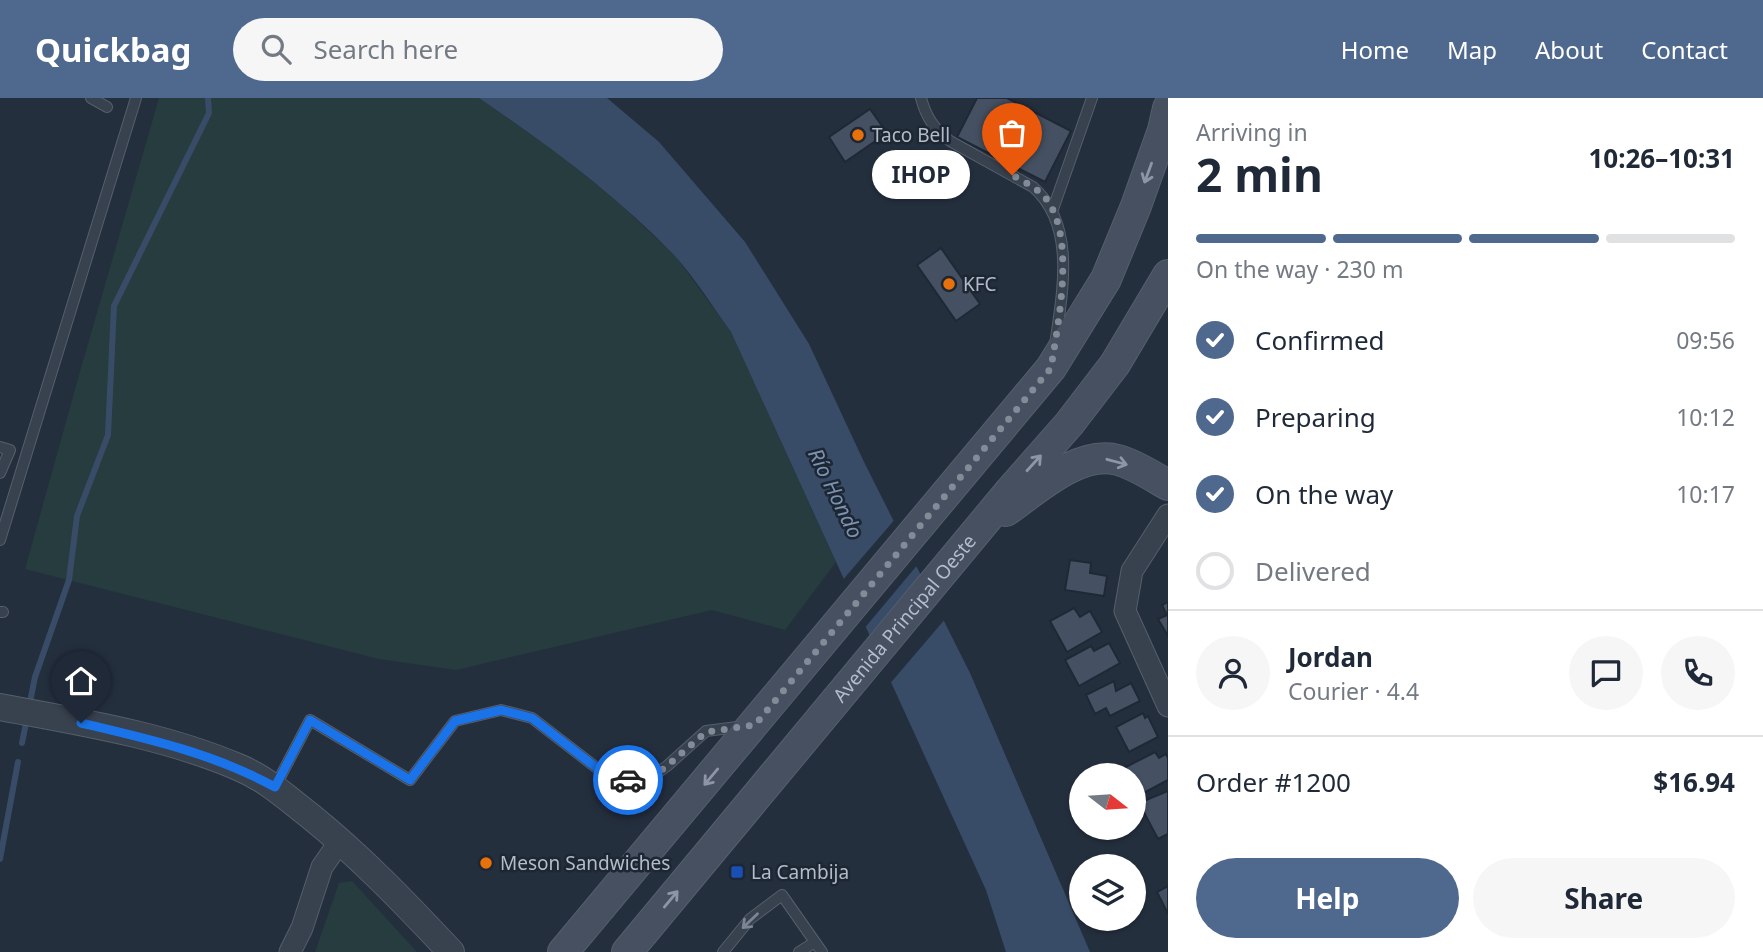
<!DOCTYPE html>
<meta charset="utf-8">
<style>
:root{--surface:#fff;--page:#f6f6f7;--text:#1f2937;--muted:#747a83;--line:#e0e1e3;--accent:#4f688e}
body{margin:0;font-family:"Noto Sans",sans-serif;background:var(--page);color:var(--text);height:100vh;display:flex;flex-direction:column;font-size:26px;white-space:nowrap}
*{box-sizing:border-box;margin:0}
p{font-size:23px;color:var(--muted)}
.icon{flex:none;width:38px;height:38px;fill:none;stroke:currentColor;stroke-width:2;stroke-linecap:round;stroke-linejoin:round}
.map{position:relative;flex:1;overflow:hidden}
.details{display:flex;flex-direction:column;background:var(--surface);width:595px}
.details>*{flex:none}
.needle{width:46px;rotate:107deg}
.fabs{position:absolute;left:1069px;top:665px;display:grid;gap:14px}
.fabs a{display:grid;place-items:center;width:77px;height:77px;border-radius:50%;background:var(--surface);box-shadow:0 2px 5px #0004;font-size:35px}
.pin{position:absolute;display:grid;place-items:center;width:60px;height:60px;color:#fff;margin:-72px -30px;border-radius:50% 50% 50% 0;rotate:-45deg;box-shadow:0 0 7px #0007}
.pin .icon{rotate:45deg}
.courier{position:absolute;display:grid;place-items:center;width:70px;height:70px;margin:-35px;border:5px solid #1a73e8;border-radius:50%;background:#fff;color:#222;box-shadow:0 2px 9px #0007}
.bubble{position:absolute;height:49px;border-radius:24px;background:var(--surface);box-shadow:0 2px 5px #0004;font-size:23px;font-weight:700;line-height:49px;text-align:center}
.headline em{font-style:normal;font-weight:700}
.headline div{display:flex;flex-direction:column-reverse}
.headline{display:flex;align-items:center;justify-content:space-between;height:119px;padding:0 28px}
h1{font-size:46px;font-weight:700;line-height:52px}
.bar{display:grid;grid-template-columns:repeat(4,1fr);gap:10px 7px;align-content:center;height:84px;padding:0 28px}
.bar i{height:9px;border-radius:5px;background:var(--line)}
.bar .current{background:var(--accent)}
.bar p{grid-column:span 4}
.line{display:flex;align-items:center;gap:18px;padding:0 28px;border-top:2px solid var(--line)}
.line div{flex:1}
.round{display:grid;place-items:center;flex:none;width:74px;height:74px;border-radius:37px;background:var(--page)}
ol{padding:0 28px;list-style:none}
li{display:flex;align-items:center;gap:21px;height:77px}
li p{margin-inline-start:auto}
li .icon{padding:7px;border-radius:50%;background:var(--accent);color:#fff;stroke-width:4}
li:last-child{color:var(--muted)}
li i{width:38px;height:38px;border:4px solid var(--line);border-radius:50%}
.cta{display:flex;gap:14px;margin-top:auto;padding:14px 28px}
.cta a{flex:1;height:80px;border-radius:42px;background:var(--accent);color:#fff;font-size:28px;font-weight:700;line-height:80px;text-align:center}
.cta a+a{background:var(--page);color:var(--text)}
header{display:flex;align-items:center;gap:42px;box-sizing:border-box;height:98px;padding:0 35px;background:var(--accent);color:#fff}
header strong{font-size:33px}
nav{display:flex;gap:38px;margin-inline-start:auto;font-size:24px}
.search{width:490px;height:63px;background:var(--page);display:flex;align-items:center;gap:18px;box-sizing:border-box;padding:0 24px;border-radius:38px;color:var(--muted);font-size:26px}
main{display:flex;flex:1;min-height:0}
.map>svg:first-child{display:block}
</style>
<header>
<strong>Quickbag</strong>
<div class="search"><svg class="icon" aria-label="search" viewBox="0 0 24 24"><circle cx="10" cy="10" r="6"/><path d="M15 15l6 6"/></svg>Search here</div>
<nav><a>Home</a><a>Map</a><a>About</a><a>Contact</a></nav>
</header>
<main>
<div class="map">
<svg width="1168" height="854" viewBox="0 0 1168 854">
<rect width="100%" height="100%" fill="#242f3e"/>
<path fill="#263c3f" d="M159,0H479L550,49L620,106L676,159L731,234L836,464L785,532L712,512L456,572L379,561L25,471L79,277Z
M352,783L417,854H315L339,785Z"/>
<path fill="#394c67" d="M479,0H607L659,44L745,144L809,246L864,364L970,575L1090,854H1006L986,792L731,234C713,209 695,180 674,157C615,96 548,47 479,0Z"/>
<path fill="#242f3e" d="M896,420L919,465L863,532L841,484Z
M923,474L946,520L888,588L867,540Z"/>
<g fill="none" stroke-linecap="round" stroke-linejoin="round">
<path stroke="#394c67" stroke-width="6" d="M29,609L35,579L69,482L77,418L108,337L114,208L209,15L208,0
M22,645L27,620
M0,761L18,664"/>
</g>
<path fill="#455162" stroke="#1f2835" stroke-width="2" d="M977,0H1007L1071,33L1045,84L957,39Z
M870,11L887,35L845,64L829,39Z
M941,150L980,206L956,223L917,167Z
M1070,462L1091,465L1090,475L1107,478L1104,498L1065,492Z
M1168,504V538L1158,521L1167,517L1162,507Z
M1074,510L1080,519L1090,513L1102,534L1067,554L1050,523Z
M1109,545L1120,565L1079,588L1065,562L1091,548L1094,553Z
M1114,583L1116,593L1131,585L1140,603L1110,618L1106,610L1095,616L1086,597Z
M1143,615L1145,620L1148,618L1158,639L1129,654L1116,629Z
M1155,654L1159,660L1166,656L1168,660V682L1138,698L1134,690V677H1127L1124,670Z
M1168,693V736L1158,741L1139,705Z
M1168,788V816L1157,794Z"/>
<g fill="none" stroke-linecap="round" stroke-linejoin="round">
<defs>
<path id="service" d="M91,0L107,9
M921,0C926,19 934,31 950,43L1033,89C1077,127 1062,196 1055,247
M1053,111L1092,0
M0,349L10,352L0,375
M0,442L136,0
M0,514H3
M275,689L310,622L410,682L455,623L501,612L532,620L602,674L627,682L649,681L667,668L706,633L745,628
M723,854L750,821L782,797L822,854
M799,854L815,844"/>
<path id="minor" d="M1168,417L1132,473L1125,513L1168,608
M290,854L302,830L322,769L340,743"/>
<path id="tertiary" d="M0,609C80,624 163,637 238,669C265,680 286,699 309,717C360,758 406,806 451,854"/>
<g id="secondary">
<path d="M1006,413C1036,392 1080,351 1118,362C1136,367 1152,378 1168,387"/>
<path d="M563,854L1051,270L1106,181L1136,108L1163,32L1168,10"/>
<path id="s1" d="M627,854L1010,393L1069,326L1115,266L1168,177"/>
</g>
</defs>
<use href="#service" stroke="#565f6c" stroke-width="12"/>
<use href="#minor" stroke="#565f6c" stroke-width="23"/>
<use href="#tertiary" stroke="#565f6c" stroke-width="28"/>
<use href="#secondary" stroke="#565f6c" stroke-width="32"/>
<use href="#service" stroke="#38414e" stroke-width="10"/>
<use href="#minor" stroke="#38414e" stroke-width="21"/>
<use href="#tertiary" stroke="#38414e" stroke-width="26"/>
<use href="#secondary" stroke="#465061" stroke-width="30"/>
</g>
<defs><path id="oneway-shaft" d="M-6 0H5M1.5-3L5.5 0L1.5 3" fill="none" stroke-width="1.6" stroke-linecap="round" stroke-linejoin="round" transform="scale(1.75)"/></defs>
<g stroke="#8e96a5">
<use href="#oneway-shaft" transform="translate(1148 75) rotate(110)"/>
<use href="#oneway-shaft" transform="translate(1117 364) rotate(15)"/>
<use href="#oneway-shaft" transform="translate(1034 365) rotate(-48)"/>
<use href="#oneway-shaft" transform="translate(711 679) rotate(130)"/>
<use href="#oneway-shaft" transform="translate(671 801) rotate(-50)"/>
</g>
<use stroke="#7c8592" href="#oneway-shaft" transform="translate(750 823) rotate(136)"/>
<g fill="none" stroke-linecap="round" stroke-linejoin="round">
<path stroke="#828b98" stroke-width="7" stroke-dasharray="0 12.6" d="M628,682L649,681L667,668L706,634L755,627L1051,270C1058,225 1077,136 1044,98C1035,89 1023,83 1012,77"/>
<path stroke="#1a73e8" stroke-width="9" d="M81,625C149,641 212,655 275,689L310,622L410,682L455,623L501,612L532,620L602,674L628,682"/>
</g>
<g fill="#e8710a" stroke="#1d2633" stroke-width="2.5">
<circle cx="858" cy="37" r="7"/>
<circle cx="949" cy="186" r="7"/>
<circle cx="486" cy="765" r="7"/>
</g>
<rect fill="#1a4fb4" stroke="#1d2633" stroke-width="2.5" x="730" y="767" width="14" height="14" rx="3.5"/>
<g text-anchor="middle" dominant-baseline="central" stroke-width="5" stroke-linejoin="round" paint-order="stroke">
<g font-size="19" fill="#b4bcc9" stroke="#1d2633" text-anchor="start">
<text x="872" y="37">Taco Bell</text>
<text x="963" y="186">KFC</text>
<text x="500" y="765">Meson Sandwiches</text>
<text x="751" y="774">La Cambija</text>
</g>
<g font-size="19" fill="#b4bcc9" stroke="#1d2633">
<text stroke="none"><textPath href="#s1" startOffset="434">Avenida Principal Oeste</textPath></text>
</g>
<g font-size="21" font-style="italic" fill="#7c92b1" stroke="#1d2633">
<text transform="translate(836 395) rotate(64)">Río Hondo</text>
</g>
</g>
</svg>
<div class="fabs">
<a><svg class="needle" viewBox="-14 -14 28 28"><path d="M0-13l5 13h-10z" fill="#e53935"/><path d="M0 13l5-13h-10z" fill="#747a83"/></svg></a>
<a><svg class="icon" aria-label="layers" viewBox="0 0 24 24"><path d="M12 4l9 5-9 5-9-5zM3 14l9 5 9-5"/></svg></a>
</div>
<div class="pin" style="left:1012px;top:77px;background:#ea580c"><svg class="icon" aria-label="bag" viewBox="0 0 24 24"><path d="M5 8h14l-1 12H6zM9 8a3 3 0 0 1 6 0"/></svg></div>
<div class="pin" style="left:81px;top:625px;background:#1f2937"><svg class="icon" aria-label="home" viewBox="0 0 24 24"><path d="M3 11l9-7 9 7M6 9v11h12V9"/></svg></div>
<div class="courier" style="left:628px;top:682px"><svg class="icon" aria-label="car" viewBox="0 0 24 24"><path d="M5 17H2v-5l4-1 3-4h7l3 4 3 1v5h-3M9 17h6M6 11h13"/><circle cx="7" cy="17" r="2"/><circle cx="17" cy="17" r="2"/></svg></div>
<div class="bubble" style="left:872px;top:52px;width:98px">IHOP</div>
</div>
<section class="details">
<div class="headline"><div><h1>2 min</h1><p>Arriving in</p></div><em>10:26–10:31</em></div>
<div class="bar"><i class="current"></i><i class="current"></i><i class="current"></i><i></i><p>On the way · 230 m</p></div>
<ol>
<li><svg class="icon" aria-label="check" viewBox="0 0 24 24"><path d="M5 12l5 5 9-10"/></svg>Confirmed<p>09:56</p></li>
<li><svg class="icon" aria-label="check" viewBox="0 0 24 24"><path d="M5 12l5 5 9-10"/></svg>Preparing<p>10:12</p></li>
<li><svg class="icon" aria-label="check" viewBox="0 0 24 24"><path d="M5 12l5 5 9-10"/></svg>On the way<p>10:17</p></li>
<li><i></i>Delivered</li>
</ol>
<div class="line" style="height:126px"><a class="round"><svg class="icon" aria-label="person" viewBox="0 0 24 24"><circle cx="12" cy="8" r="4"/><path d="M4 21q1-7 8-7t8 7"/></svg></a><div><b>Jordan</b><p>Courier · 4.4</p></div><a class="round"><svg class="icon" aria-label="chat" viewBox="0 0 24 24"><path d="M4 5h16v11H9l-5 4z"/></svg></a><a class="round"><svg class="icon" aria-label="phone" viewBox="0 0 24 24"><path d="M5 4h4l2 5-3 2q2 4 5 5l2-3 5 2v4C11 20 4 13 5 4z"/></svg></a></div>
<div class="line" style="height:91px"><div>Order #1200</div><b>$16.94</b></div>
<div class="cta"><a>Help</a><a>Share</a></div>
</section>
</main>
